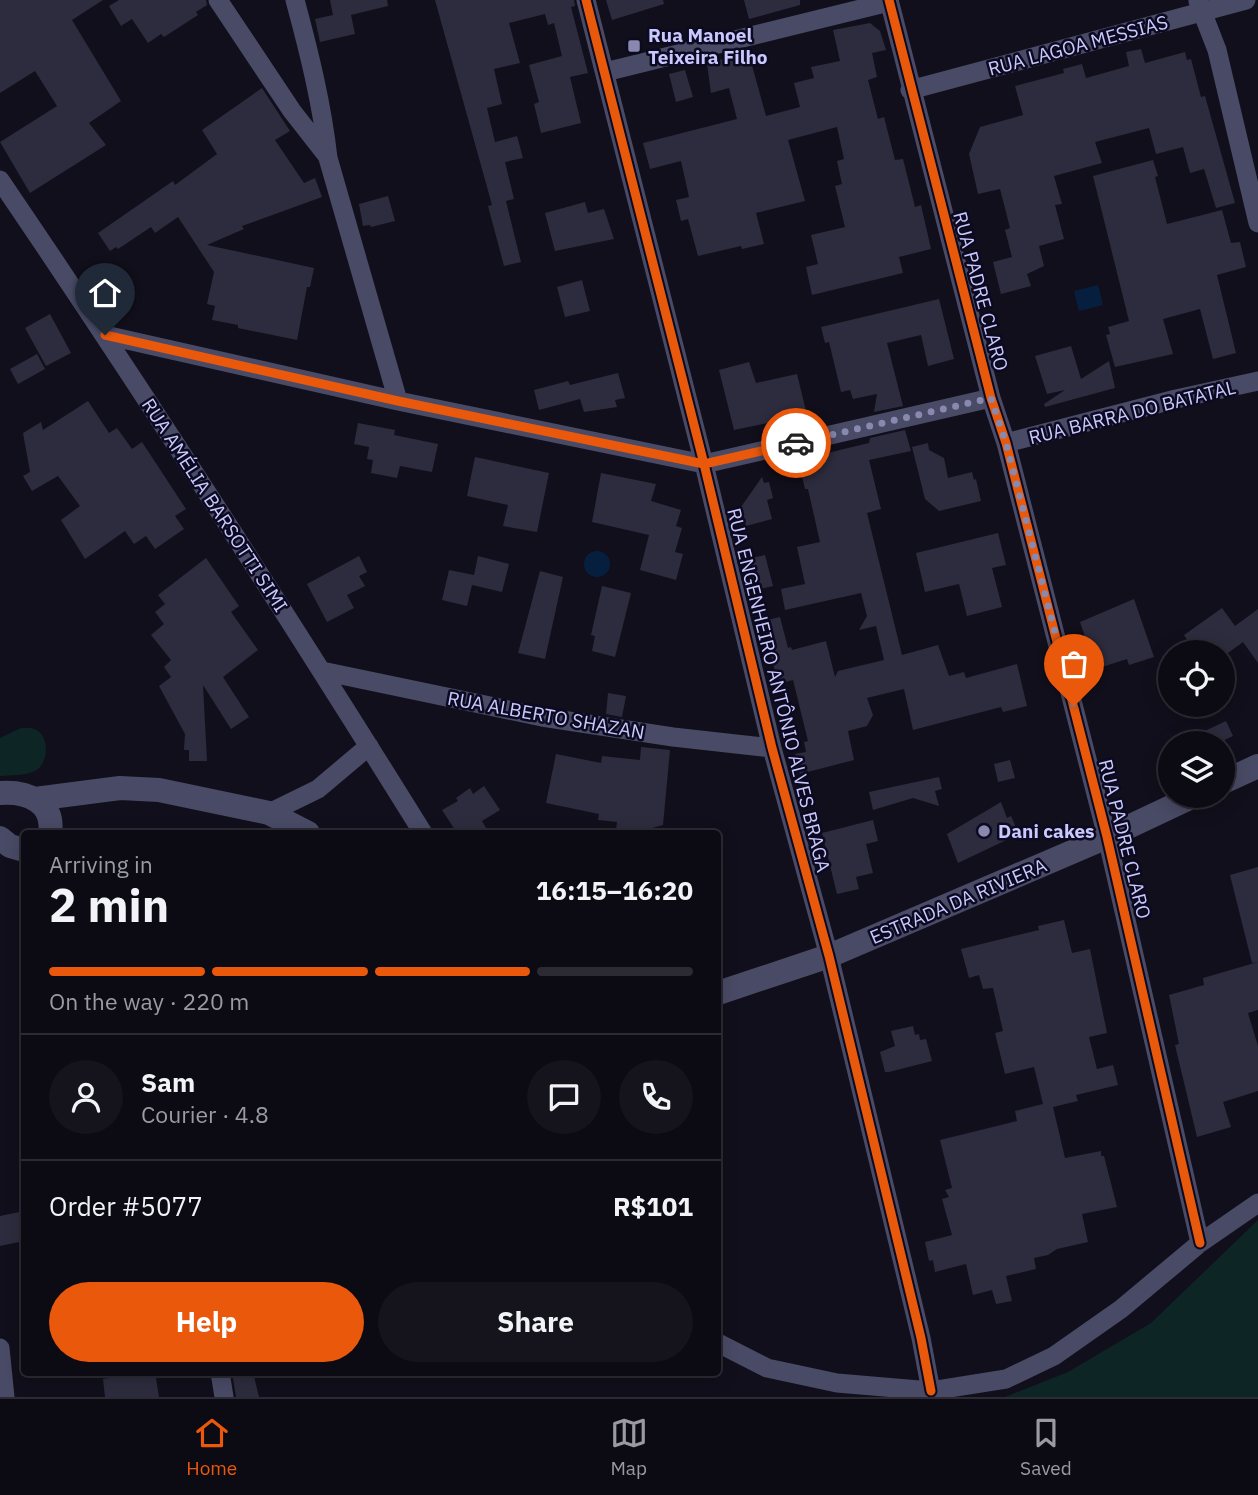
<!DOCTYPE html>
<meta charset="utf-8">
<style>
:root{--surface:#0c0b14;--page:#15141d;--text:#f1f3f6;--muted:#9a9ba0;--line:#2c2b34;--accent:#ea580c}
body{margin:0;font-family:"IBM Plex Sans",sans-serif;background:var(--page);color:var(--text);height:100vh;display:flex;flex-direction:column;font-size:26px;white-space:nowrap}
*{box-sizing:border-box;margin:0}
p{font-size:23px;color:var(--muted)}
.icon{flex:none;width:38px;height:38px;fill:none;stroke:currentColor;stroke-width:2;stroke-linecap:round;stroke-linejoin:round}
.map{position:relative;flex:1;overflow:hidden}
.side{position:absolute;left:21px;top:830px;width:700px;height:546px;display:flex;flex-direction:column;background:var(--surface);border-radius:7px;box-shadow:0 4px 18px #0003,0 0 0 2px var(--line)}
.side>*{flex:none}
.tools{position:absolute;left:1158px;top:640px;display:grid;gap:14px}
.tools a{display:grid;place-items:center;width:77px;height:77px;border-radius:50%;background:var(--surface);box-shadow:0 4px 18px #0003,0 0 0 2px var(--line);font-size:35px}
.pin{position:absolute;display:grid;place-items:center;width:60px;height:60px;color:#fff;margin:-72px -30px;border-radius:50% 50% 50% 0;rotate:-45deg;box-shadow:0 0 7px #0007}
.pin .icon{rotate:45deg}
.courier{position:absolute;display:grid;place-items:center;width:70px;height:70px;margin:-35px;border:5px solid #ea580c;border-radius:50%;background:#fff;color:#222;box-shadow:0 2px 9px #0007}
.head em{font-style:normal;font-weight:800}
.head div{display:flex;flex-direction:column-reverse}
.head{display:flex;align-items:center;justify-content:space-between;height:119px;padding:0 28px}
h1{font-size:46px;font-weight:800;line-height:52px}
.bar{display:grid;grid-template-columns:repeat(4,1fr);gap:10px 7px;align-content:center;height:84px;padding:0 28px}
.bar i{height:9px;border-radius:5px;background:var(--line)}
.bar .selected{background:var(--accent)}
.bar p{grid-column:span 4}
.line{display:flex;align-items:center;gap:18px;padding:0 28px;border-top:2px solid var(--line)}
.line div{flex:1}
.round{display:grid;place-items:center;flex:none;width:74px;height:74px;border-radius:37px;background:var(--page)}
.action{display:flex;gap:14px;margin-top:auto;padding:14px 28px}
.action a{flex:1;height:80px;border-radius:42px;background:var(--accent);color:#fff;font-size:28px;font-weight:800;line-height:80px;text-align:center}
.action a+a{background:var(--page);color:var(--text)}
.tabs{display:flex;justify-content:space-around;align-items:center;height:98px;border-top:2px solid var(--line);background:var(--surface);font-size:19px;color:var(--muted)}
.tabs a{display:grid;justify-items:center;gap:4px}
.tabs .selected{color:var(--accent)}
.map>svg:first-child{display:block}
</style>
<div class="map">
<svg width="1258" height="1397" viewBox="0 0 1258 1397">
<rect width="100%" height="100%" fill="#100f1b"/>
<path fill="#0d2625" d="M21,728C27,728 33,727 38,731C50,740 48,764 35,771C24,776 11,775 0,776V738Z
M1258,1220V1397H1005L1068,1372L1151,1323Z"/>
<path fill="#071f3f" d="M1098,285L1103,305L1079,311L1074,291Z
M584 564a13 13 0 1 1 26 0a13 13 0 1 1-26 0Z"/>
<path fill="#2d2c3e" d="M0,0H103L72,20L121,101L89,123L106,145L30,193L0,142L57,106L35,71L0,93Z
M119,0H206L207,5L196,12L198,15L164,37L161,34L148,43L132,19L121,26L109,6Z
M330,0H387L388,6L351,15L355,34L320,42L315,19L333,15Z
M435,0H574L575,6L571,7L588,73L570,77L581,123L541,133L534,104L539,102L529,65L562,56L554,23L548,25L545,14L509,23L520,63L494,69L502,104L487,108L495,142L517,136L523,158L505,162L514,199L506,201L521,262L504,266L488,206L492,205Z
M606,0H663L664,4L612,20Z
M744,0H800V5L749,19Z
M870,23L880,31L886,50L872,53L877,77L868,80L878,119L884,117L895,160L903,159L915,207L921,205L931,249L899,257L903,273L812,295L806,267L818,264L811,235L845,227L835,186L842,184L837,161L844,159L837,127L788,140L805,201L756,213L764,244L742,249L741,246L698,256L688,219L681,221L676,200L689,197L681,161L650,169L643,143L737,119L729,88L711,93L707,64L748,51L766,116L800,107L794,83L814,78L811,67L840,61L833,30Z
M1141,49L1145,63L1185,52L1187,60L1191,59L1201,97L1205,96L1235,203L1216,208L1204,169L1190,173L1183,147L1156,154L1149,128L1095,142L1102,163L1054,176L1062,204L1055,205L1064,239L1039,246L1044,266L1027,274L1031,286L1001,294L993,262L1012,257L1005,230L1010,228L1000,189L978,194L969,154L980,127L1023,115L1015,86L1064,73L1063,69L1082,64L1086,78L1129,66L1126,52Z
M685,70L693,97L676,102L669,74Z
M262,88L290,131L275,140L304,183L315,178L322,197L242,226L244,229L207,245L314,268L310,287H307L297,340L238,328V325L212,320L215,306L207,304L214,272L178,217L155,233L151,227L118,249L116,247L110,251L98,233L173,181L175,185L217,154L202,130Z
M1153,160L1158,176L1155,177L1167,224L1222,210L1231,243L1240,242L1246,267L1217,275L1236,353L1213,359L1200,309L1163,319L1173,354L1115,367L1106,335L1110,334L1108,327L1129,321L1093,176Z
M388,196L395,221L371,227L370,225L363,226L359,204Z
M585,202L588,213L604,209L614,239L555,251L545,213Z
M582,280L590,311L565,317L557,287Z
M939,299L954,359L928,366L921,335L887,343L903,406L874,412L877,394L853,399L850,390L841,392L829,342L825,343L821,327Z
M50,314L71,353L46,366L25,328Z
M1071,346L1081,379L1109,361L1115,388L1045,407L1044,404L1065,390L1047,394L1035,356Z
M37,354L45,369L18,384L10,369Z
M749,362L756,383L797,374L807,415L734,430L719,370Z
M618,373L625,398L615,400L617,407L584,412L580,399L539,410L534,390L568,381L570,385Z
M88,401L109,433L117,428L132,449L142,442L186,509L175,516L184,529L155,549L146,536L134,544L125,531L85,559L61,520L80,506L58,476L32,491L23,476L30,472L23,433L41,422L43,430Z
M358,423L395,430L394,435L438,444L432,472L400,466L397,478L371,473L373,460L367,459L369,447L354,444Z
M905,430L911,451L869,460L881,509L867,513L902,655L938,645L949,676L964,672L966,678L1017,664L1027,706L1003,712L1001,707L913,730L904,689L867,698L873,715L867,726L848,731L854,760L800,774L795,754L806,752L804,742L808,741L793,680L778,684L763,621L780,617L788,648L791,647L792,650L826,641L835,677L838,671L884,660L876,626L859,630L867,616L861,593L785,610L781,589L805,584L797,547L820,542L808,489H805L798,460L869,443L870,438Z
M928,443L929,450L944,458L948,478L972,472L974,480L976,479L981,501L939,511L925,499L912,447Z
M475,457L549,473L537,532L503,526L508,505L467,496Z
M601,473L656,484L651,501L681,510L676,526L682,528L675,552L683,554L676,580L640,570L649,535L592,522Z
M762,477L764,483L769,482L773,498L767,500L772,519L746,526L741,507Z
M998,533L1006,565L992,568L1002,607L967,616L959,584L925,592L916,553Z
M765,555L773,586L755,590L747,559Z
M359,556L367,572L359,576L365,586L347,595L354,608L327,622L307,584Z
M478,556L509,564L502,592L472,585L467,606L442,600L449,570L474,575Z
M206,558L239,606L231,612L258,650L223,677L249,717L231,729L203,685L207,761H189V750H184L185,734L159,686L171,677L164,667L171,660L151,635L164,624L155,612L165,604L158,595Z
M540,571L563,577L545,659L518,653Z
M602,586L631,593L615,657L592,651L595,636L591,635Z
M1134,599L1154,657L1129,665L1127,659L1096,669L1080,622Z
M1222,608L1235,626L1258,609V663L1243,642L1228,653H1196L1184,635Z
M608,693L626,696L622,717L606,714Z
M1226,721L1233,736L1216,744H1177Z
M641,747L670,750L663,825L638,832L616,830L617,822L598,820L599,814L546,803L556,754L601,763L602,756L640,760Z
M1010,760L1015,778L998,782L994,764Z
M939,777L942,789L935,791L939,806L913,798L873,810L869,792Z
M484,786L500,810L482,821L489,833H457L442,810L458,801L456,798L470,788L473,794Z
M1001,802L1007,818L1011,816L1019,834L958,863L947,834Z
M873,820L878,841L866,844L873,873L856,877L859,889L837,894L822,833Z
M1258,867V962L1252,963L1230,875Z
M1064,920L1072,953L1090,949L1107,1033L1089,1037L1097,1069L1113,1065L1118,1085L1076,1095L1078,1101L1053,1107L1065,1158L1101,1151V1156H1104L1117,1207L1082,1214L1088,1242L1057,1249L1048,1255L1034,1258L1036,1269L1006,1276L1012,1301L996,1304L992,1290L973,1295L966,1264L935,1272L933,1260L929,1261L925,1242L952,1235L942,1199L949,1197L945,1190L952,1188L940,1140L1017,1121L1015,1111L1043,1104L1034,1067L1005,1074L995,1033L1003,1031L993,988L983,989L979,975L969,978L961,949L1039,930L1038,926Z
M1258,962V1010L1248,1013L1258,1046V1091L1223,1102L1231,1127L1197,1137L1175,1045L1179,1044L1169,995L1204,985L1203,978Z
M913,1026L915,1035L919,1034L920,1040L926,1039L932,1061L889,1072H885L880,1052L895,1046L891,1031Z
M24,1211V1241L0,1246V1216Z
M145,1372H155L159,1397H105L103,1379Z
M232,1372H253L259,1397H236Z"/>
<g fill="none" stroke-linecap="round" stroke-linejoin="round">
<path stroke="#494a65" stroke-width="19" d="M218,0L292,111L328,157
M295,0C309,52 322,104 328,158L398,401
M586,0L704,464L772,748L829,956L921,1338L931,1391
M889,0L991,398L1006,443L1107,837L1200,1243
M1198,1L1217,50L1258,223
M605,72L889,2
M910,90L1246,0
M0,180C146,395 286,613 423,833
M105,335L398,401L704,464L991,398
M1006,443L1176,399L1258,381
M322,671L542,717L673,737L772,748
M269,813L318,789L369,746
M718,1343L767,1368L837,1383L931,1391L1006,1379L1054,1356L1121,1309L1200,1243L1258,1203
M0,1348L5,1397
M220,1372L224,1397"/>
<path stroke="#494a65" stroke-width="24" d="M1223,782L1258,766
M0,793C27,791 55,802 50,833
M35,799L120,788L159,790L269,813L308,833
M0,838L10,846L24,850
M718,993L829,956L1107,837L1194,796"/>
<defs>
<path id="cycleway" d="M586,0L704,464L772,748L829,956L921,1338L931,1391
M889,0L991,398L1006,443L1107,837L1200,1243"/>
</defs>
<use href="#cycleway" stroke="#0c0a20" stroke-width="13"/>
<use href="#cycleway" stroke="#e8590c" stroke-width="9"/>
</g>
<g fill="none" stroke-linecap="round" stroke-linejoin="round">
<path stroke="#8988af" stroke-width="7" stroke-dasharray="0 12.6" d="M796,443L991,398L1006,443L1074,706"/>
<path stroke="#ea580c" stroke-width="9" d="M105,335L398,401L704,464L796,443"/>
</g>
<g fill="#8988af" stroke="#0c0a20" stroke-width="2.5">
<rect x="627" y="39" width="14" height="14" rx="3.5"/>
<circle cx="984" cy="831" r="7"/>
</g>
<g text-anchor="middle" dominant-baseline="central" stroke-width="5" stroke-linejoin="round" paint-order="stroke">
<g font-size="19" font-weight="bold" fill="#cac9ff" stroke="#0c0a20" text-anchor="start">
<text x="648" y="35">Rua Manoel<tspan x="648" dy="22">Teixeira Filho</tspan></text>
<text x="998" y="831">Dani cakes</text>
</g>
<g font-size="19" fill="#cac9ff" stroke="#0c0a20">
<text transform="translate(1078 45) rotate(-15)">RUA LAGOA MESSIAS</text>
<text transform="translate(981 291) rotate(75)">RUA PADRE CLARO</text>
<text transform="translate(1132 412) rotate(-14)">RUA BARRA DO BATATAL</text>
<text transform="translate(215 505) rotate(57)">RUA AMÉLIA BARSOTTI SIMI</text>
<text transform="translate(779 690) rotate(76)">RUA ENGENHEIRO ANTÔNIO ALVES BRAGA</text>
<text transform="translate(546 715) rotate(10)">RUA ALBERTO SHAZAN</text>
<text transform="translate(1125 839) rotate(76)">RUA PADRE CLARO</text>
<text transform="translate(958 901) rotate(-23)">ESTRADA DA RIVIERA</text>
</g>
</g>
</svg>
<div class="tools">
<a><svg class="icon" aria-label="locate" viewBox="0 0 24 24"><circle cx="12" cy="12" r="6"/><path d="M12 2v4M12 18v4M2 12h4M18 12h4"/></svg></a>
<a><svg class="icon" aria-label="layers" viewBox="0 0 24 24"><path d="M12 4l9 5-9 5-9-5zM3 14l9 5 9-5"/></svg></a>
</div>
<div class="pin" style="left:1074px;top:706px;background:#ea580c"><svg class="icon" aria-label="bag" viewBox="0 0 24 24"><path d="M5 8h14l-1 12H6zM9 8a3 3 0 0 1 6 0"/></svg></div>
<div class="pin" style="left:105px;top:335px;background:#1f2937"><svg class="icon" aria-label="home" viewBox="0 0 24 24"><path d="M3 11l9-7 9 7M6 9v11h12V9"/></svg></div>
<div class="courier" style="left:796px;top:443px"><svg class="icon" aria-label="car" viewBox="0 0 24 24"><path d="M5 17H2v-5l4-1 3-4h7l3 4 3 1v5h-3M9 17h6M6 11h13"/><circle cx="7" cy="17" r="2"/><circle cx="17" cy="17" r="2"/></svg></div>
<section class="side">
<div class="head"><div><h1>2 min</h1><p>Arriving in</p></div><em>16:15–16:20</em></div>
<div class="bar"><i class="selected"></i><i class="selected"></i><i class="selected"></i><i></i><p>On the way · 220 m</p></div>
<div class="line" style="height:126px"><a class="round"><svg class="icon" aria-label="person" viewBox="0 0 24 24"><circle cx="12" cy="8" r="4"/><path d="M4 21q1-7 8-7t8 7"/></svg></a><div><b>Sam</b><p>Courier · 4.8</p></div><a class="round"><svg class="icon" aria-label="chat" viewBox="0 0 24 24"><path d="M4 5h16v11H9l-5 4z"/></svg></a><a class="round"><svg class="icon" aria-label="phone" viewBox="0 0 24 24"><path d="M5 4h4l2 5-3 2q2 4 5 5l2-3 5 2v4C11 20 4 13 5 4z"/></svg></a></div>
<div class="line" style="height:91px"><div>Order #5077</div><b>R$101</b></div>
<div class="action"><a>Help</a><a>Share</a></div>
</section>
</div>
<nav class="tabs">
<a class="selected"><svg class="icon" aria-label="home" viewBox="0 0 24 24"><path d="M3 11l9-7 9 7M6 9v11h12V9"/></svg>Home</a>
<a><svg class="icon" aria-label="map" viewBox="0 0 24 24"><path d="M3 6l6-2 6 2 6-2v14l-6 2-6-2-6 2zM9 4v14M15 6v14"/></svg>Map</a>
<a><svg class="icon" aria-label="saved" viewBox="0 0 24 24"><path d="M7 4h10v16l-5-4-5 4z"/></svg>Saved</a>
</nav>
